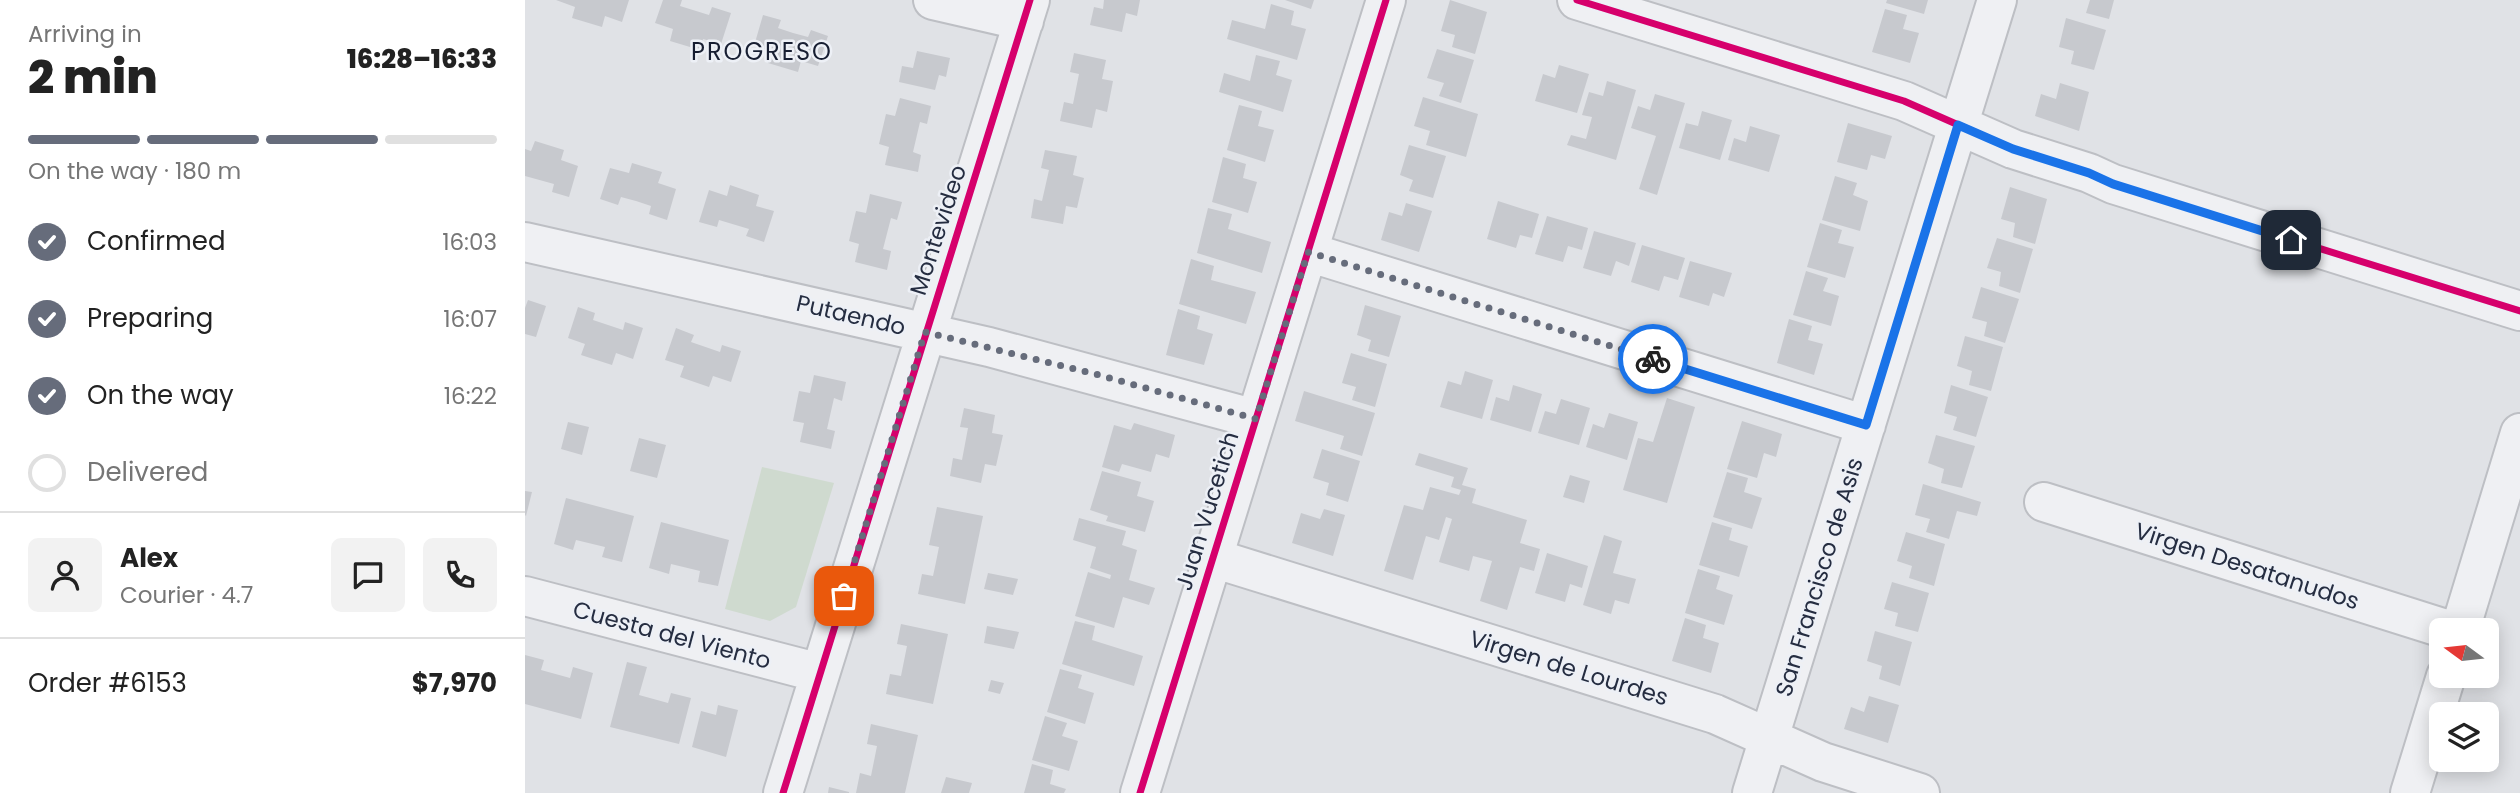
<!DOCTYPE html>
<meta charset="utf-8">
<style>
:root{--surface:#fff;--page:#f2f2f2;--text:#222;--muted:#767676;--line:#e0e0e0;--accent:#666c7b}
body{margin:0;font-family:Poppins,sans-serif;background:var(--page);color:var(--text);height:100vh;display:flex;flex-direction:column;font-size:26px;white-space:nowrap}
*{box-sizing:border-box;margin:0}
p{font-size:23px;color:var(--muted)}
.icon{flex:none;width:38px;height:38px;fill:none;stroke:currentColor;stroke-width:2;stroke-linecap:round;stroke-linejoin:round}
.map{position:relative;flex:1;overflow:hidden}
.drawer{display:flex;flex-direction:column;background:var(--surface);width:525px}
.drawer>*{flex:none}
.needle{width:46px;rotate:285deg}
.controls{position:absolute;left:1904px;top:618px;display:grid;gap:14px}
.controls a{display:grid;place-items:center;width:70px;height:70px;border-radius:10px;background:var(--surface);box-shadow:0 4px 18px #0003;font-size:35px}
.pin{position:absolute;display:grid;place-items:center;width:60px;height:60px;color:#fff;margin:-30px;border-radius:14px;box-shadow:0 4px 10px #0006}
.courier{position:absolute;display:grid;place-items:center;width:70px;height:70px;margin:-35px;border:5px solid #1a73e8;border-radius:50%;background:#fff;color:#222;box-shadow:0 2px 9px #0007}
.headline em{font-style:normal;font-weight:800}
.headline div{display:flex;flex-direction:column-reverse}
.headline{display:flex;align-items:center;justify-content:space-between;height:119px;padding:0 28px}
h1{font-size:46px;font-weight:800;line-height:52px}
.bar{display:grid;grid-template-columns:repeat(4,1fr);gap:10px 7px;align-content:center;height:84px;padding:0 28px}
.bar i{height:9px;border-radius:5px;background:var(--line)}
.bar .current{background:var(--accent)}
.bar p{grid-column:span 4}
.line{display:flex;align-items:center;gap:18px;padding:0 28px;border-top:2px solid var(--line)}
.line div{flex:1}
.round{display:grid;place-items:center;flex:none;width:74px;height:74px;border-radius:10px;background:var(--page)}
ol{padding:0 28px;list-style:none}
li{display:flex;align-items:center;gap:21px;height:77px}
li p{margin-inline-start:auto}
li .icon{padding:7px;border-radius:50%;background:var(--accent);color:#fff;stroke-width:4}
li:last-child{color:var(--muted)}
li i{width:38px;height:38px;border:4px solid var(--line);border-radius:50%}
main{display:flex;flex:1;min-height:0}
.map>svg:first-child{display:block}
</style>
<main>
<section class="drawer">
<div class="headline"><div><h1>2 min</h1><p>Arriving in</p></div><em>16:28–16:33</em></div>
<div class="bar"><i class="current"></i><i class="current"></i><i class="current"></i><i></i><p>On the way · 180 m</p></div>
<ol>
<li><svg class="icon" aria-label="check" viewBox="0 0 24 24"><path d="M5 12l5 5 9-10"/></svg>Confirmed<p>16:03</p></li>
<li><svg class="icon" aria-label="check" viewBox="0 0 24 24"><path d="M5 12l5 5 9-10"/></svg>Preparing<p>16:07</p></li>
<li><svg class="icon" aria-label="check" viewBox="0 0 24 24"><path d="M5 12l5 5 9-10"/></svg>On the way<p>16:22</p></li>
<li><i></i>Delivered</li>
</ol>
<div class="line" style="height:126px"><a class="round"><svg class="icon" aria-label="person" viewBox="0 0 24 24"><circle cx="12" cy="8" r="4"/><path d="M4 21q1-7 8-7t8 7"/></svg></a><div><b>Alex</b><p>Courier · 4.7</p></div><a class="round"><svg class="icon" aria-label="chat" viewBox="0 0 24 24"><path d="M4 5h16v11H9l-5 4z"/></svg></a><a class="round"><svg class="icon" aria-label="phone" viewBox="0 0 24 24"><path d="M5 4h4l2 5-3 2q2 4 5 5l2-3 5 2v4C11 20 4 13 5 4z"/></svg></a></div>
<div class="line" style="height:91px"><div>Order #6153</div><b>$7,970</b></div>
</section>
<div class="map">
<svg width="1995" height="793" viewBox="0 0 1995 793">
<rect width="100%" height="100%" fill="#e0e2e6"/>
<path fill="#cfdacf" d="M237,467L309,483L271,607L245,621L200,609Z"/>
<path fill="#c7c9ce" d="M31,0H104L97,22L80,16L77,27L47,18L50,7Z
M138,0H157L155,6L184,15L187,7L206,13L196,44L178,39L175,50L145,41L148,29L130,23Z
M579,0H615L612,16L601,13L597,32L565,25L569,7L578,9Z
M760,0H789L786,9Z
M925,0L962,12L950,54L927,47L930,35L916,31Z
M1362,0H1403L1399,14L1361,3Z
M1565,0H1589L1584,19L1561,13Z
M746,4L769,11L766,25L781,29L772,60L702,39L707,20L740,29Z
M1360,9L1382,15L1378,29L1394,33L1385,63L1347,52Z
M238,15L256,20L253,28L268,33L283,37L286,30L303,36L293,66L276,61L273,72L243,63L246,51L229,46Z
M1541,18L1581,30L1569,70L1546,64L1549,51L1534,47Z
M912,49L949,60L936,103L914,96L919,83L902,78Z
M392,51L425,58L421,77L414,75L410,90L374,82L377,66L388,68Z
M549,53L581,60L577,79L588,81L582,112L571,109L567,128L535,121L539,102L548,104L554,74L545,72Z
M731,55L755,61L751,75L767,80L758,112L694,92L699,73L725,81Z
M1034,65L1064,74L1052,113L1010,101L1018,74L1030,78Z
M1082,81L1111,90L1091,160L1042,145L1046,135L1061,139L1067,117L1057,115L1064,92L1078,96Z
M1535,83L1564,92L1554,131L1510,116L1516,94L1531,99Z
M1130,94L1160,103L1132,195L1114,189L1131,136L1106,128L1113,106L1125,110Z
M898,97L953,114L941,157L901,145L905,131L889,126Z
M375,98L406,106L402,124L395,122L388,152L396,155L393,172L360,165L364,147L354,144L361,114L370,116Z
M714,105L737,111L733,126L749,130L740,162L702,150Z
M1177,111L1207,120L1195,160L1154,148L1161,123L1173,126Z
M1323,123L1367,136L1360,159L1346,155L1342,170L1312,162Z
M1225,126L1255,135L1244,172L1203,160L1209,138L1221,142Z
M10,141L39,150L36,160L53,166L44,197L27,192L29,184L0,176V149L6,151Z
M884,145L921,156L908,198L884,191L888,180L875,175Z
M520,150L552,156L548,175L559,178L552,208L541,206L538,224L506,218L509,199L517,201L524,170L516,168Z
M698,157L721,164L718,178L732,182L723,213L687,202Z
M107,163L137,172L133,183L151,189L142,220L124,214L126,206L111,201L96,197L93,205L75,199L85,168L104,173Z
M1310,176L1332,183L1328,195L1343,201L1335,231L1297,220Z
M205,185L234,195L231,206L249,211L239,242L221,236L224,229L194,220L192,227L174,222L184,190L202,196Z
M1485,187L1522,199L1510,244L1488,237L1490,223L1476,219Z
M345,194L377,202L372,220L366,218L358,249L366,251L362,270L330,262L334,244L324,241L331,211L341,213Z
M973,201L1014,214L1007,238L995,235L991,248L962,239Z
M881,203L907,211L894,252L856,240L864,212L877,216Z
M683,208L707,214L703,229L746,242L737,273L672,253Z
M1022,216L1063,228L1057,250L1043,246L1038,262L1010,254Z
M1295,223L1317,230L1313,243L1329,247L1320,278L1282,267Z
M1069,231L1111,243L1104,266L1091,261L1086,276L1058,268Z
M1472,238L1508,249L1495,293L1474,286L1476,272L1462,268Z
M1117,245L1160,258L1153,280L1139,276L1134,291L1106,282Z
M666,259L689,266L686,280L731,292L721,324L654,304Z
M1165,261L1207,273L1199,297L1188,293L1184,306L1154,297Z
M1281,271L1303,278L1298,291L1314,296L1306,326L1268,315Z
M1456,287L1494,299L1480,343L1459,336L1462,322L1447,318Z
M3,300L21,306L11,337L0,334V308Z
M840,305L876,316L864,357L843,351L846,340L832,335Z
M53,307L70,313L68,320L98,330L100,322L118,328L108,359L91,353L87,365L56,355L60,344L43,338Z
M653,309L675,316L672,329L688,334L679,365L641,355Z
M1264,319L1287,326L1283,340L1298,344L1289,375L1252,363Z
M151,328L169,335L166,342L195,352L197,345L216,351L206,382L188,376L184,387L155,377L159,366L140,360Z
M1440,336L1478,347L1466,391L1444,385L1447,371L1432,366Z
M826,353L862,364L850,407L827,400L831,387L817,383Z
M940,371L968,380L957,419L915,407L923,381L936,385Z
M289,375L321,382L317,401L309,398L302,429L310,431L306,449L275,442L279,423L268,421L274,391L285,393Z
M988,385L1017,394L1006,432L965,420L971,397L984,401Z
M1426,385L1463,397L1451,437L1428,430L1432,417L1419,413Z
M779,391L850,413L837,456L815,449L819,436L770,421Z
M1142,398L1170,407L1142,503L1098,490L1113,438L1128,442Z
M1036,399L1065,408L1054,445L1013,433L1020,411L1031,414Z
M439,408L470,415L467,433L478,435L471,466L460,464L456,483L425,476L428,458L437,460L443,428L435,427Z
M1084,413L1113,422L1102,460L1061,447L1068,424L1079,428Z
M1217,421L1257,434L1251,457L1239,453L1232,478L1202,469Z
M43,422L64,427L57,455L36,449Z
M609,423L650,435L644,458L631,454L626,472L597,464L594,472L577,467L589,425L606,430Z
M1411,435L1450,446L1437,488L1416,483L1419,469L1403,463Z
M114,438L141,445L132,478L105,471Z
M797,449L835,461L823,502L801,495L804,483L788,478Z
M894,453L943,468L937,485L951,489L947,503L1002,520L995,543L1015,549L1009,571L995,567L982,610L955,601L967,561L948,556L944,571L914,562L927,519L921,517L914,540L901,536L888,580L859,571L879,505L898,510L905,487L934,495L936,490L926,487L929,477L890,465Z
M577,471L616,482L612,496L629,501L620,532L581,521L583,516L565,510Z
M1202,472L1223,478L1219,492L1237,498L1227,529L1188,517Z
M1045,475L1065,481L1059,503L1038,497Z
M1398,484L1456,502L1452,516L1432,511L1424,539L1401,532L1405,519L1390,515Z
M0,491L7,492L1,516L0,515Z
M41,498L109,516L97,562L77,557L80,547L51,540L48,550L29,544Z
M412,507L458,516L440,604L393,594L397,574L408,576L411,562L414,547L404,545Z
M799,509L820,515L808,556L767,543L776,513L795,519Z
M554,518L601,531L597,545L612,550L604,580L630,588L624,605L598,597L589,628L550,616L563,572L585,579L586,575L565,568L571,547L548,540Z
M136,522L204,540L193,586L173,582L175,571L146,564L144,574L124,568Z
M1187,522L1207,528L1204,540L1223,546L1214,577L1174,565Z
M1381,532L1420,544L1409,586L1384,578L1387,566L1372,561Z
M1079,535L1097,541L1088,573L1111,579L1104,604L1090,600L1086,614L1058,605Z
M1022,553L1063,566L1057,588L1045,584L1040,602L1010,593Z
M1173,569L1195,576L1191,589L1208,595L1199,625L1160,613Z
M463,573L493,579L488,595L459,589Z
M1367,582L1404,593L1393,632L1370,626L1373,613L1359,609Z
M1160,618L1181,625L1178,638L1194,643L1186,673L1147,661Z
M550,621L570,626L567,640L618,656L609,686L537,664Z
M376,624L423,634L408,704L361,694L365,674L376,676L382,646L372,644Z
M462,626L494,632L489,649L459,643Z
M1350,631L1387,642L1375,686L1354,679L1357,666L1342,661Z
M0,655L19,660L16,670L45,678L48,667L68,673L56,719L0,704Z
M102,662L122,667L114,695L143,703L146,693L166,698L154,744L85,727Z
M535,669L557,675L553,688L569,693L560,724L522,712Z
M466,680L479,683L475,694L463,691Z
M1344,696L1374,705L1363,743L1319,729L1326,707L1339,712Z
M193,705L213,710L201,757L167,747L176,711L191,715Z
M520,716L542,723L537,736L553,741L544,771L507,760Z
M346,724L393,735L380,793H331L335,773L346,776L352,746L342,744Z
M507,764L528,770L525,784L541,789L539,793H499Z
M421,777L447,783L444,793H416Z
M304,787L324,792V793H303Z"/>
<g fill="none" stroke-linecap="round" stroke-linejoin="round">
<defs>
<path id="minor" d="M408,0L499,21
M1052,0L1379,101L1488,149L1564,173L1588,184L1995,311
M0,242L464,347L731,419
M783,252L1341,425
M1519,502L1924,630
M688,558L1190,714L1298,762L1395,793
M0,596L295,673
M1935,630L1995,433
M258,793L505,0
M615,793L861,0
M1227,793L1472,0
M1885,793L1921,676"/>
</defs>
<use href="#minor" stroke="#bdbfc4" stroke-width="42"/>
<use href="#minor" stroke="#eff0f3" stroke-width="38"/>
<defs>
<path id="cycleway" d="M1052,0L1379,101L1488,149L1564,173L1588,184L1995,311
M258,793L505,0
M615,793L861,0"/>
</defs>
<use href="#cycleway" stroke="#edf0f6" stroke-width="11"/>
<use href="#cycleway" stroke="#d6006c" stroke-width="7"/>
</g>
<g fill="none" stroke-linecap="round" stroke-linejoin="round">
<path stroke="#666c7b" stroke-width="7" stroke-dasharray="0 12.6" d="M319,596L400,332L574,375L731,419L783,252L1128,359"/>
<path stroke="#1a73e8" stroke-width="9" d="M1128,359L1341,425L1433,125L1488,149L1564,173L1588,184L1766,240"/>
</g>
<g text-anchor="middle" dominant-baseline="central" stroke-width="5" stroke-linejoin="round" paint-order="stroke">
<g font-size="23" fill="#252d41" stroke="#edf0f6">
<text transform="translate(413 230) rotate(-72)">Montevideo</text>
<text transform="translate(326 315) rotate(13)">Putaendo</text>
<text transform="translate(682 511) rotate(-73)">Juan Vucetich</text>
<text transform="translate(1722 566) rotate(18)">Virgen Desatanudos</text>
<text transform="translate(1294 577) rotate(-73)">San Francisco de Asis</text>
<text transform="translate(147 635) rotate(15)">Cuesta del Viento</text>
<text transform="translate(1044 668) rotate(17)">Virgen de Lourdes</text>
</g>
<g font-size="24" letter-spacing="2" fill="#171e32" stroke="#edf0f6">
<text x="237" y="51">PROGRESO</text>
</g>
</g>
</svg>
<div class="controls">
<a><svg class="needle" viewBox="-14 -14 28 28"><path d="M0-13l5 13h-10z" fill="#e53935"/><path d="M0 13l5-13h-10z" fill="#767676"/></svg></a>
<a><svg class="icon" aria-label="layers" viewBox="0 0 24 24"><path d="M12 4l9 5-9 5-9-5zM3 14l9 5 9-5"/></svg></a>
</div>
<div class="pin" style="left:319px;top:596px;background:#ea580c"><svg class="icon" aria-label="bag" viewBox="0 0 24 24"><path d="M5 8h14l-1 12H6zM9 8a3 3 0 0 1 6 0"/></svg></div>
<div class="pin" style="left:1766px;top:240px;background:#1f2937"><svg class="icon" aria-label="home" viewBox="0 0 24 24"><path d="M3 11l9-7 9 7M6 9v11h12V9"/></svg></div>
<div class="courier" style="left:1128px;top:359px"><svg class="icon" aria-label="bike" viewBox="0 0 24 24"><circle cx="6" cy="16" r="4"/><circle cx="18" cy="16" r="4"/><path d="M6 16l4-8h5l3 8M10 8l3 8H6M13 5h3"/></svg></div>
</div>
</main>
